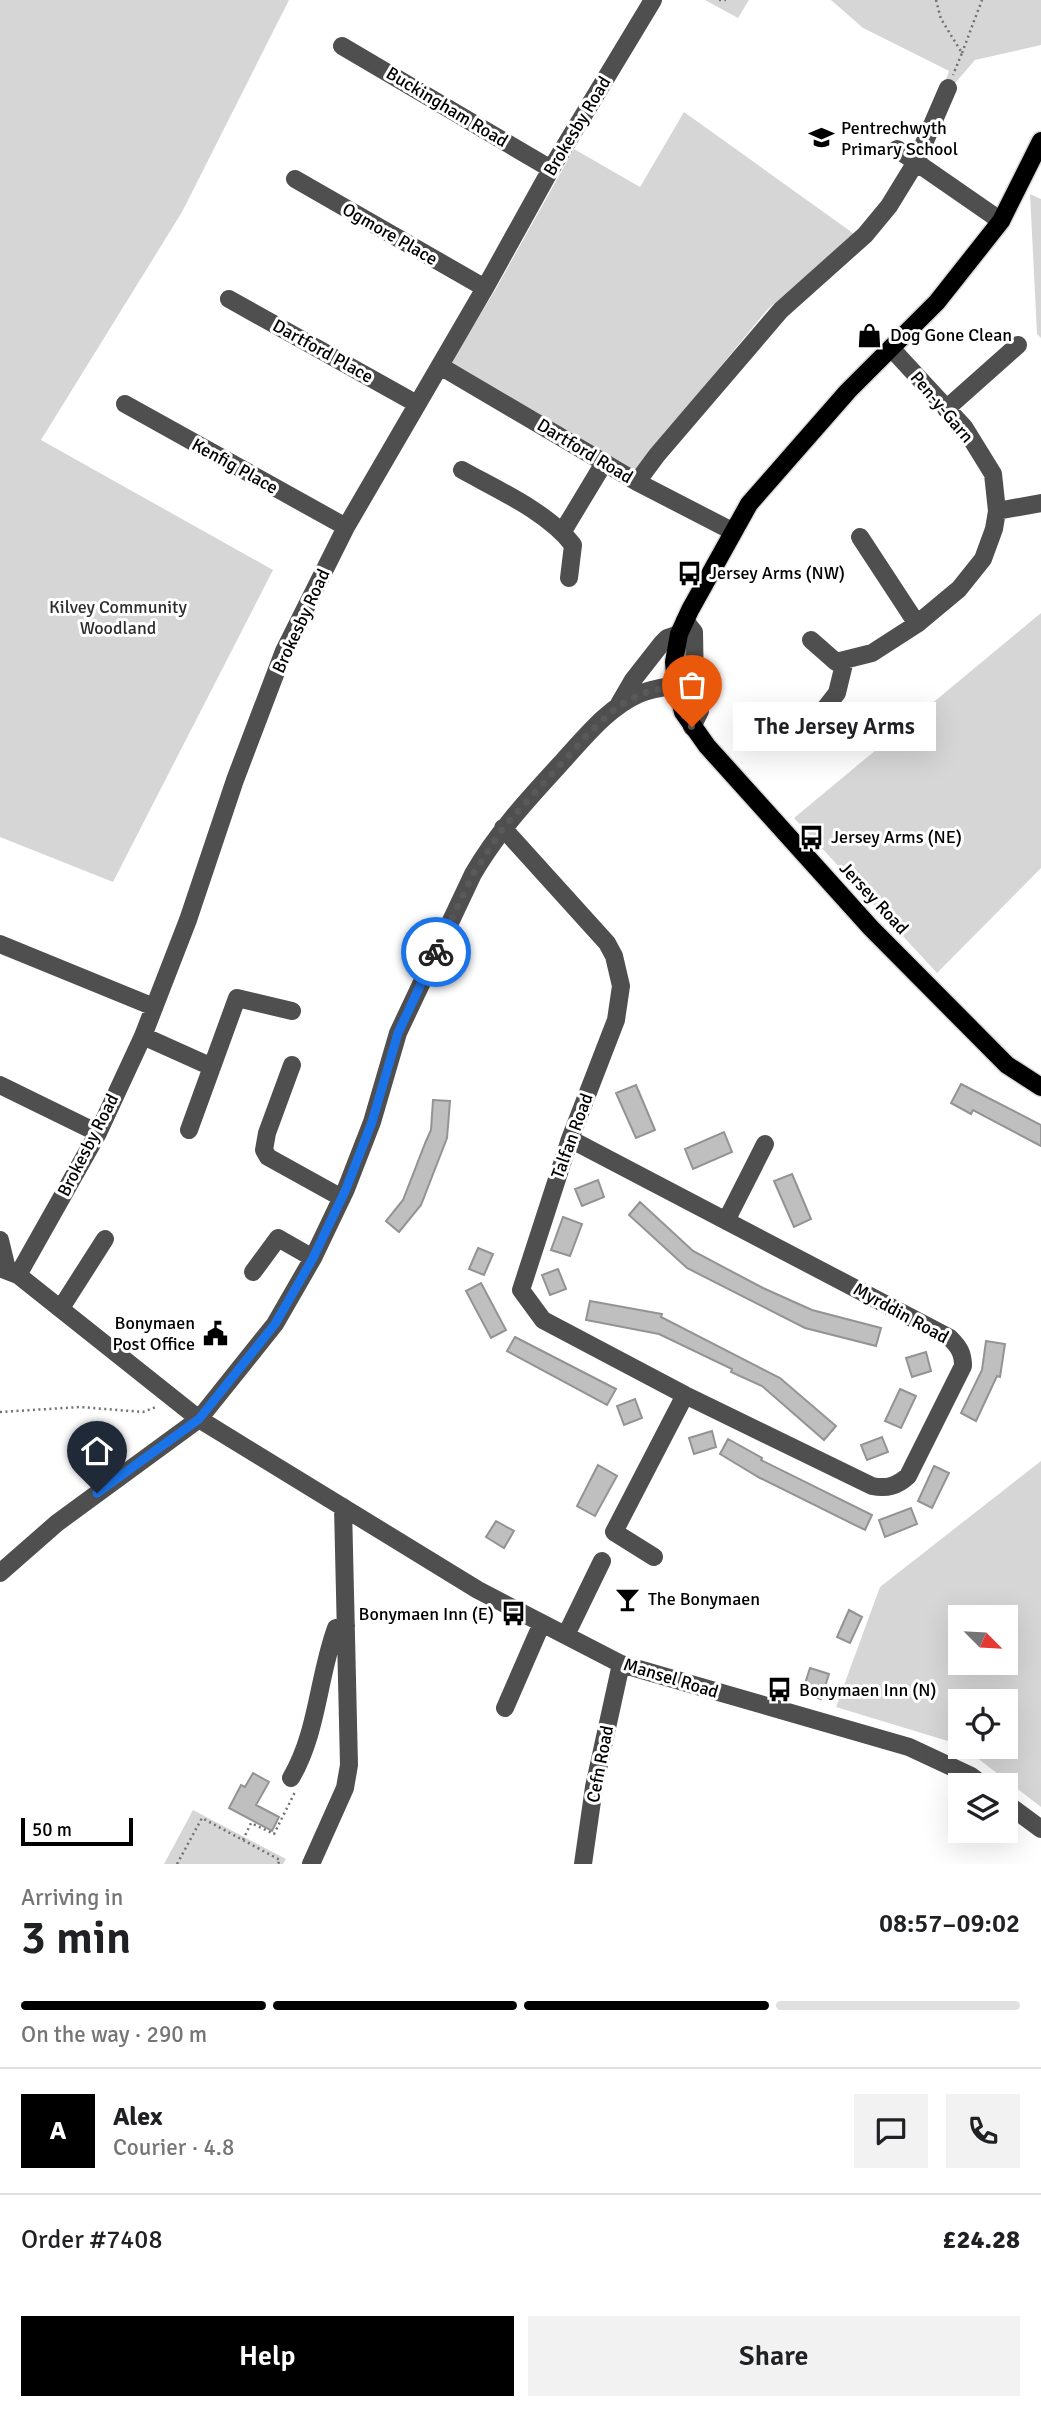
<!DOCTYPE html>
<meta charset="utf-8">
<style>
:root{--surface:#fff;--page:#f2f2f2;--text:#202124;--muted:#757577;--line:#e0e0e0;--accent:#000}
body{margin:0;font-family:Signika,sans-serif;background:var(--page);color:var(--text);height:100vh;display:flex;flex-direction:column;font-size:26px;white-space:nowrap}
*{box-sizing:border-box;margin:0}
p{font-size:23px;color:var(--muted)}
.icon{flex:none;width:38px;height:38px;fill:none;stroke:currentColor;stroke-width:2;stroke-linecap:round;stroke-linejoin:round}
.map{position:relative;height:1864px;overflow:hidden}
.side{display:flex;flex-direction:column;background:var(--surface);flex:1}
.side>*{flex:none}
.needle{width:46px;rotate:114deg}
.tools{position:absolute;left:948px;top:1605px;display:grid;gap:14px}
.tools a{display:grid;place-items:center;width:70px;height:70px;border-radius:0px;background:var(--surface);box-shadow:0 7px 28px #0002;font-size:35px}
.scale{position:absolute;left:21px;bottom:18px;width:112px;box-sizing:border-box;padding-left:7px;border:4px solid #000;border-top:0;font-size:19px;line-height:24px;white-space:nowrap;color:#000;-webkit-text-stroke:5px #fff;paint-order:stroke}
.pin{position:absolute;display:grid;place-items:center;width:60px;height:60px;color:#fff;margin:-72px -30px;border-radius:50% 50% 50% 0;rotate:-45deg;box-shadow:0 0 7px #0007}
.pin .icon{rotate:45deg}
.courier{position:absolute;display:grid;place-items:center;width:70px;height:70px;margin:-35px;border:5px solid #1a73e8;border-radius:50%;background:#fff;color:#222;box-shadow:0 2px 9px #0007}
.bubble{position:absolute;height:49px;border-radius:0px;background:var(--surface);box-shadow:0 7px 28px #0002;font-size:23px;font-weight:600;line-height:49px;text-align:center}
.headline em{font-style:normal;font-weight:600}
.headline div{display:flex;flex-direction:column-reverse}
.headline{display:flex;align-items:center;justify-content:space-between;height:119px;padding:0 21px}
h1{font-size:46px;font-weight:600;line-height:52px}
.bar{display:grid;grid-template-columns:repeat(4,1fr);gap:10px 7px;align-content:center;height:84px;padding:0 21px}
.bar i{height:9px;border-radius:5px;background:var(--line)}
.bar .current{background:var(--accent)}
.bar p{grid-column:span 4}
.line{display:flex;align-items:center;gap:18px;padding:0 21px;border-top:2px solid var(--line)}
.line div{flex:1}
.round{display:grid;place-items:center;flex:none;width:74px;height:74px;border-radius:0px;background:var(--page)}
.button{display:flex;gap:14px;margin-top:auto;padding:14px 21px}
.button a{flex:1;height:80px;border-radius:0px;background:var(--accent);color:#fff;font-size:28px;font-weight:600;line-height:80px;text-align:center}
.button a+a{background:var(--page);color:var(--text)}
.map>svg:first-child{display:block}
</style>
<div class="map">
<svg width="1041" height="1864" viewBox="0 0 1041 1864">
<rect width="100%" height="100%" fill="#fff"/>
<path fill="#d6d6d6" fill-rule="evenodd" d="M0,0H289L182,212L41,440L273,570L113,882L0,837Z
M705,0H749L738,18Z
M831,0H1041V45L975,60L950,89L944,85L949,71L863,28Z
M684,112L857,236L824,260L768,309L634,471L450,364L494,292L574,149L640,187Z
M1030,194L1041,199V338L1037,334Z
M1041,613V868L937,973L794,818Z
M1041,1461V1807L963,1747L1006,1746V1701H961V1745L836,1707L880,1587ZM961,1617H1006V1662H961Z
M193,1810L286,1859L283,1864H164Z"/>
<path fill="#bfbfbf" stroke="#939393" stroke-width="2" d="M961,1084L1041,1125V1146L973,1110L971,1114L951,1103Z
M636,1085L655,1130L636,1138L616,1093Z
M433,1100L450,1101L447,1138L421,1205L399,1232L386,1221L403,1200L426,1141L431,1130Z
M724,1132L732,1152L693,1169L685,1149Z
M792,1174L811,1219L794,1227L774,1181Z
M598,1180L604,1197L582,1206L575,1189Z
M640,1202L693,1251L763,1288L812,1310L881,1328L876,1346L805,1328L687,1268L629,1215Z
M563,1217L582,1224L570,1256L551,1250Z
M478,1248L493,1254L484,1275L469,1269Z
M558,1269L566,1289L550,1295L542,1275Z
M481,1283L506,1330L491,1338L466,1291Z
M590,1301L662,1314L661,1317L780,1378L836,1426L824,1440L762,1386L731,1372L732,1369L659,1334L586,1320Z
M515,1337L616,1389L607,1405L507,1351Z
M986,1341L1005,1344L1000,1377L997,1376L976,1421L961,1413L982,1370Z
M926,1352L931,1371L912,1377L906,1358Z
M900,1389L916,1396L901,1428L885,1421Z
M635,1399L642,1418L624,1425L617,1406Z
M712,1431L716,1447L694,1454L689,1438Z
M882,1437L888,1452L867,1460L861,1445Z
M728,1439L762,1458L761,1460L872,1515L865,1530L760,1478L720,1454Z
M598,1465L617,1476L595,1516L577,1506Z
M934,1466L949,1473L932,1508L918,1501Z
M911,1508L917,1524L885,1537L879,1520Z
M496,1521L514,1531L504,1548L486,1537Z
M849,1610L862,1617L850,1643L837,1637Z
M810,1668L829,1674L821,1699L802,1693Z
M253,1773L269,1782L256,1805L279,1817L272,1831L229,1808L241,1785L245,1787Z"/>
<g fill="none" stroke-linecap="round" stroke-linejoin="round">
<defs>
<path id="major" d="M1041,141L1001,221L937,302L848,391L749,504L690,610L679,634L674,662L676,685L683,712L707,746L871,928L1007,1065L1041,1087"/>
</defs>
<use href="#major" stroke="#dbdbdb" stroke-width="21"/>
<path stroke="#717171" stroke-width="2.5" stroke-dasharray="2 3.5" stroke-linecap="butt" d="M719,0H726
M936,0L941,19L962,53L953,75
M962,53L982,0
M0,1412L80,1407L143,1412L156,1407
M243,1840L251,1823L274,1834L295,1792
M177,1864L202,1818L280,1860L278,1864"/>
<path stroke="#4f4f4f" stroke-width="18" d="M342,46L551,169
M897,149L1001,221
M295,179L485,288
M229,299L417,404
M440,366L637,482L732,531
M125,404L346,527
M946,409L1018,345
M462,470C498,490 548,512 573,545L569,578
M637,482L657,455L781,310L865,235L889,206L916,162L948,88
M997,511L1041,503
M563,531L604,463
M860,537L917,624
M685,621L694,632L695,688L700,711L692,727
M811,640L836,662L872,653L917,624L959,589L983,559L994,529L997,511L993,474L964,427L891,348
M619,704L633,680L662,643L667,638L679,634
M816,720L837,693L845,660
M503,828L607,943L614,956L621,986L616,1020L570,1139L521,1290L543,1320L685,1395L872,1486C887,1489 897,1486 908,1476L963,1366C963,1353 959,1347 950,1338L570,1139
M0,944L154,1007
M143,1036L212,1067
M292,1065L267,1133L264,1150L268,1157L342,1198
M0,1085L98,1133
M189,1130L237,998L292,1011
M726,1221L765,1144
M0,1240L7,1269
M0,1268L18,1275L199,1419L478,1590L621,1664L909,1747L971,1776L983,1785
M253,1272L278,1238L313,1258
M18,1275L98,1133L143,1036L188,920L235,780L284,651L346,527L485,288L551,169L653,0
M61,1308L105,1239
M654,1557L614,1532L685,1395
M0,1573L57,1523L199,1419L275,1324L313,1258L346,1189L372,1122L398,1033L473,874C498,831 530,797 563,761C585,737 609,707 639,694C650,689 664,687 676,685
M566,1635L602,1561
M505,1708L542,1623
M291,1778C318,1732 318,1677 336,1628L346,1626
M1006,1803L1041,1829
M311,1864L345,1788L349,1765L343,1507
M583,1864L594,1787L621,1664"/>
<use href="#major" stroke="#000" stroke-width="18"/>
</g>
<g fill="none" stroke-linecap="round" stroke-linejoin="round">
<path stroke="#595959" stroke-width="7" stroke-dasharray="0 12.6" d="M436,952L473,874L503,828L589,733L617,707L640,694L676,685L682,712L692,727"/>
<path stroke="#1a73e8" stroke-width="9" d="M97,1493L199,1419L275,1324L313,1258L346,1189L372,1122L398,1033L436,952"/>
</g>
<defs>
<symbol id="school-bare" viewBox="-9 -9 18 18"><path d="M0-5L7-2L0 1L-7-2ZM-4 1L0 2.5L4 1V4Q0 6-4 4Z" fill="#000" stroke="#fff" stroke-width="2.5" paint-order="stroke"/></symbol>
<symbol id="shop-bare" viewBox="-9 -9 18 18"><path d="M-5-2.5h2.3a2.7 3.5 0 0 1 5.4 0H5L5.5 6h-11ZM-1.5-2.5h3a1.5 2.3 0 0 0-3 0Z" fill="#000" stroke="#fff" stroke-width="2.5" paint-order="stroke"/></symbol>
<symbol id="bus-bare" viewBox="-9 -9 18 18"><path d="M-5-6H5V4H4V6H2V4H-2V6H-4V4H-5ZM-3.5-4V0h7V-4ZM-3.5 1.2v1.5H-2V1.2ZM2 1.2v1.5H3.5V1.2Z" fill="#000" stroke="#fff" stroke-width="2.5" paint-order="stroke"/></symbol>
<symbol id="civic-bare" viewBox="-9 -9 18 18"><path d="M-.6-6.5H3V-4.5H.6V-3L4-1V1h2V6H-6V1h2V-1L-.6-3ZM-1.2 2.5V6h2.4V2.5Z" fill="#000" stroke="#fff" stroke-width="2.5" paint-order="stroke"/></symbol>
<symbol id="bar-bare" viewBox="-9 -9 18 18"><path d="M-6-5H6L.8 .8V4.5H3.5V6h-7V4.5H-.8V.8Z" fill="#000" stroke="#fff" stroke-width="2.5" paint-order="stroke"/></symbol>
</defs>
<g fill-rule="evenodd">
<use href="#school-bare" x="804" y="120" width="35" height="35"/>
<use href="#shop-bare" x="852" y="318" width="35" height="35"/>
<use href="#bus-bare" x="672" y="556" width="35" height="35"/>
<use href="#bus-bare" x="794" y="820" width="35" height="35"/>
<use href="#civic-bare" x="198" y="1316" width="35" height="35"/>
<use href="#bar-bare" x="610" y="1582" width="35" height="35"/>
<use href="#bus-bare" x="496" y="1596" width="35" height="35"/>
<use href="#bus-bare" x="762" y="1672" width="35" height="35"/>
</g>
<g text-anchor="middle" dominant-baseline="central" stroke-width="6" stroke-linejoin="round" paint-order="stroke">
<g font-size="18" fill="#000" stroke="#fff">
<text transform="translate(447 107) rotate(31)">Buckingham Road</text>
<text transform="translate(577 126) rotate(-59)">Brokesby Road</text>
<text transform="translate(390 234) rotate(30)">Ogmore Place</text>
<text transform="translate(323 351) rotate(29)">Dartford Place</text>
<text transform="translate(942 407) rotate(50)">Pen-y-Garn</text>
<text transform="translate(585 451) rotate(31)">Dartford Road</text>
<text transform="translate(235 466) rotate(29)">Kenfig Place</text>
<text transform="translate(301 621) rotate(-65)">Brokesby Road</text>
<text transform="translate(874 898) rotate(47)">Jersey Road</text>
<text transform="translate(572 1136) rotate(-70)">Talfan Road</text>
<text transform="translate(88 1145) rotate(-63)">Brokesby Road</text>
<text transform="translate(901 1313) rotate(29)">Myrddin Road</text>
<text transform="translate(671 1678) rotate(17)">Mansel Road</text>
<text transform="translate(600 1764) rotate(-79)">Cefn Road</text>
</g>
<g font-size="18" fill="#000" stroke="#fff" text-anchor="start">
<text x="841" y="128">Pentrechwyth<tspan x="841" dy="21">Primary School</tspan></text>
<text x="890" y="335">Dog Gone Clean</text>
<text x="709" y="573">Jersey Arms (NW)</text>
<text x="831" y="837">Jersey Arms (NE)</text>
<text x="195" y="1323" text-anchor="end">Bonymaen<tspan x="195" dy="21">Post Office</tspan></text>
<text x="648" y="1599">The Bonymaen</text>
<text x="494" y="1614" text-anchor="end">Bonymaen Inn (E)</text>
<text x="799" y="1690">Bonymaen Inn (N)</text>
</g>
<g font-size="18" fill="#2d2d2d" stroke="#fff">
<text x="118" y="607">Kilvey Community<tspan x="118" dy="21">Woodland</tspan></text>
</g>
</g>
</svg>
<div class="tools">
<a><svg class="needle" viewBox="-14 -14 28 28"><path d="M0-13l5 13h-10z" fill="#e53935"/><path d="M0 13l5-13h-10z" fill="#757577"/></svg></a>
<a><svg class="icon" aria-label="locate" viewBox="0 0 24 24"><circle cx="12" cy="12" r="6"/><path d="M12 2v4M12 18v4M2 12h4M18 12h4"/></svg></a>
<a><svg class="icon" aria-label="layers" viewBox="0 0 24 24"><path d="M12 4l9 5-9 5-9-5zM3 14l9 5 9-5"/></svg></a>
</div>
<div class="scale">50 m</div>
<div class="pin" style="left:692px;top:727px;background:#ea580c"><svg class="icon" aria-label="bag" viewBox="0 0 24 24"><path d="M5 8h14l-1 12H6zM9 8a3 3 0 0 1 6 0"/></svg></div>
<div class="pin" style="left:97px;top:1493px;background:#1f2937"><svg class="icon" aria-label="home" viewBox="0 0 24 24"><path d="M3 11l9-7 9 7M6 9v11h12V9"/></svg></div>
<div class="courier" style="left:436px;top:952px"><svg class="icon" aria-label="bike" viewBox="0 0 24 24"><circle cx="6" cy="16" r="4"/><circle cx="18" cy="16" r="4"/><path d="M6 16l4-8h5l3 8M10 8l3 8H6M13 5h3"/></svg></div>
<div class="bubble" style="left:733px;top:702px;width:203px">The Jersey Arms</div>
</div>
<section class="side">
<div class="headline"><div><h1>3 min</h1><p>Arriving in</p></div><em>08:57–09:02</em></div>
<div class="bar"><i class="current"></i><i class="current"></i><i class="current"></i><i></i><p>On the way · 290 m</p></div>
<div class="line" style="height:126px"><b class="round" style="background:var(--accent);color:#fff">A</b><div><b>Alex</b><p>Courier · 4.8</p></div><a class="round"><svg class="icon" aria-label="chat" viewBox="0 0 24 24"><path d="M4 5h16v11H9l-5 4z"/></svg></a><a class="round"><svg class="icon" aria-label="phone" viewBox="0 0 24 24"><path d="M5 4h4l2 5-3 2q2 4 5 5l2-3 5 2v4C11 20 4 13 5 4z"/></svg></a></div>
<div class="line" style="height:91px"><div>Order #7408</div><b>£24.28</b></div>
<div class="button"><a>Help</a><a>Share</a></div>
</section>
